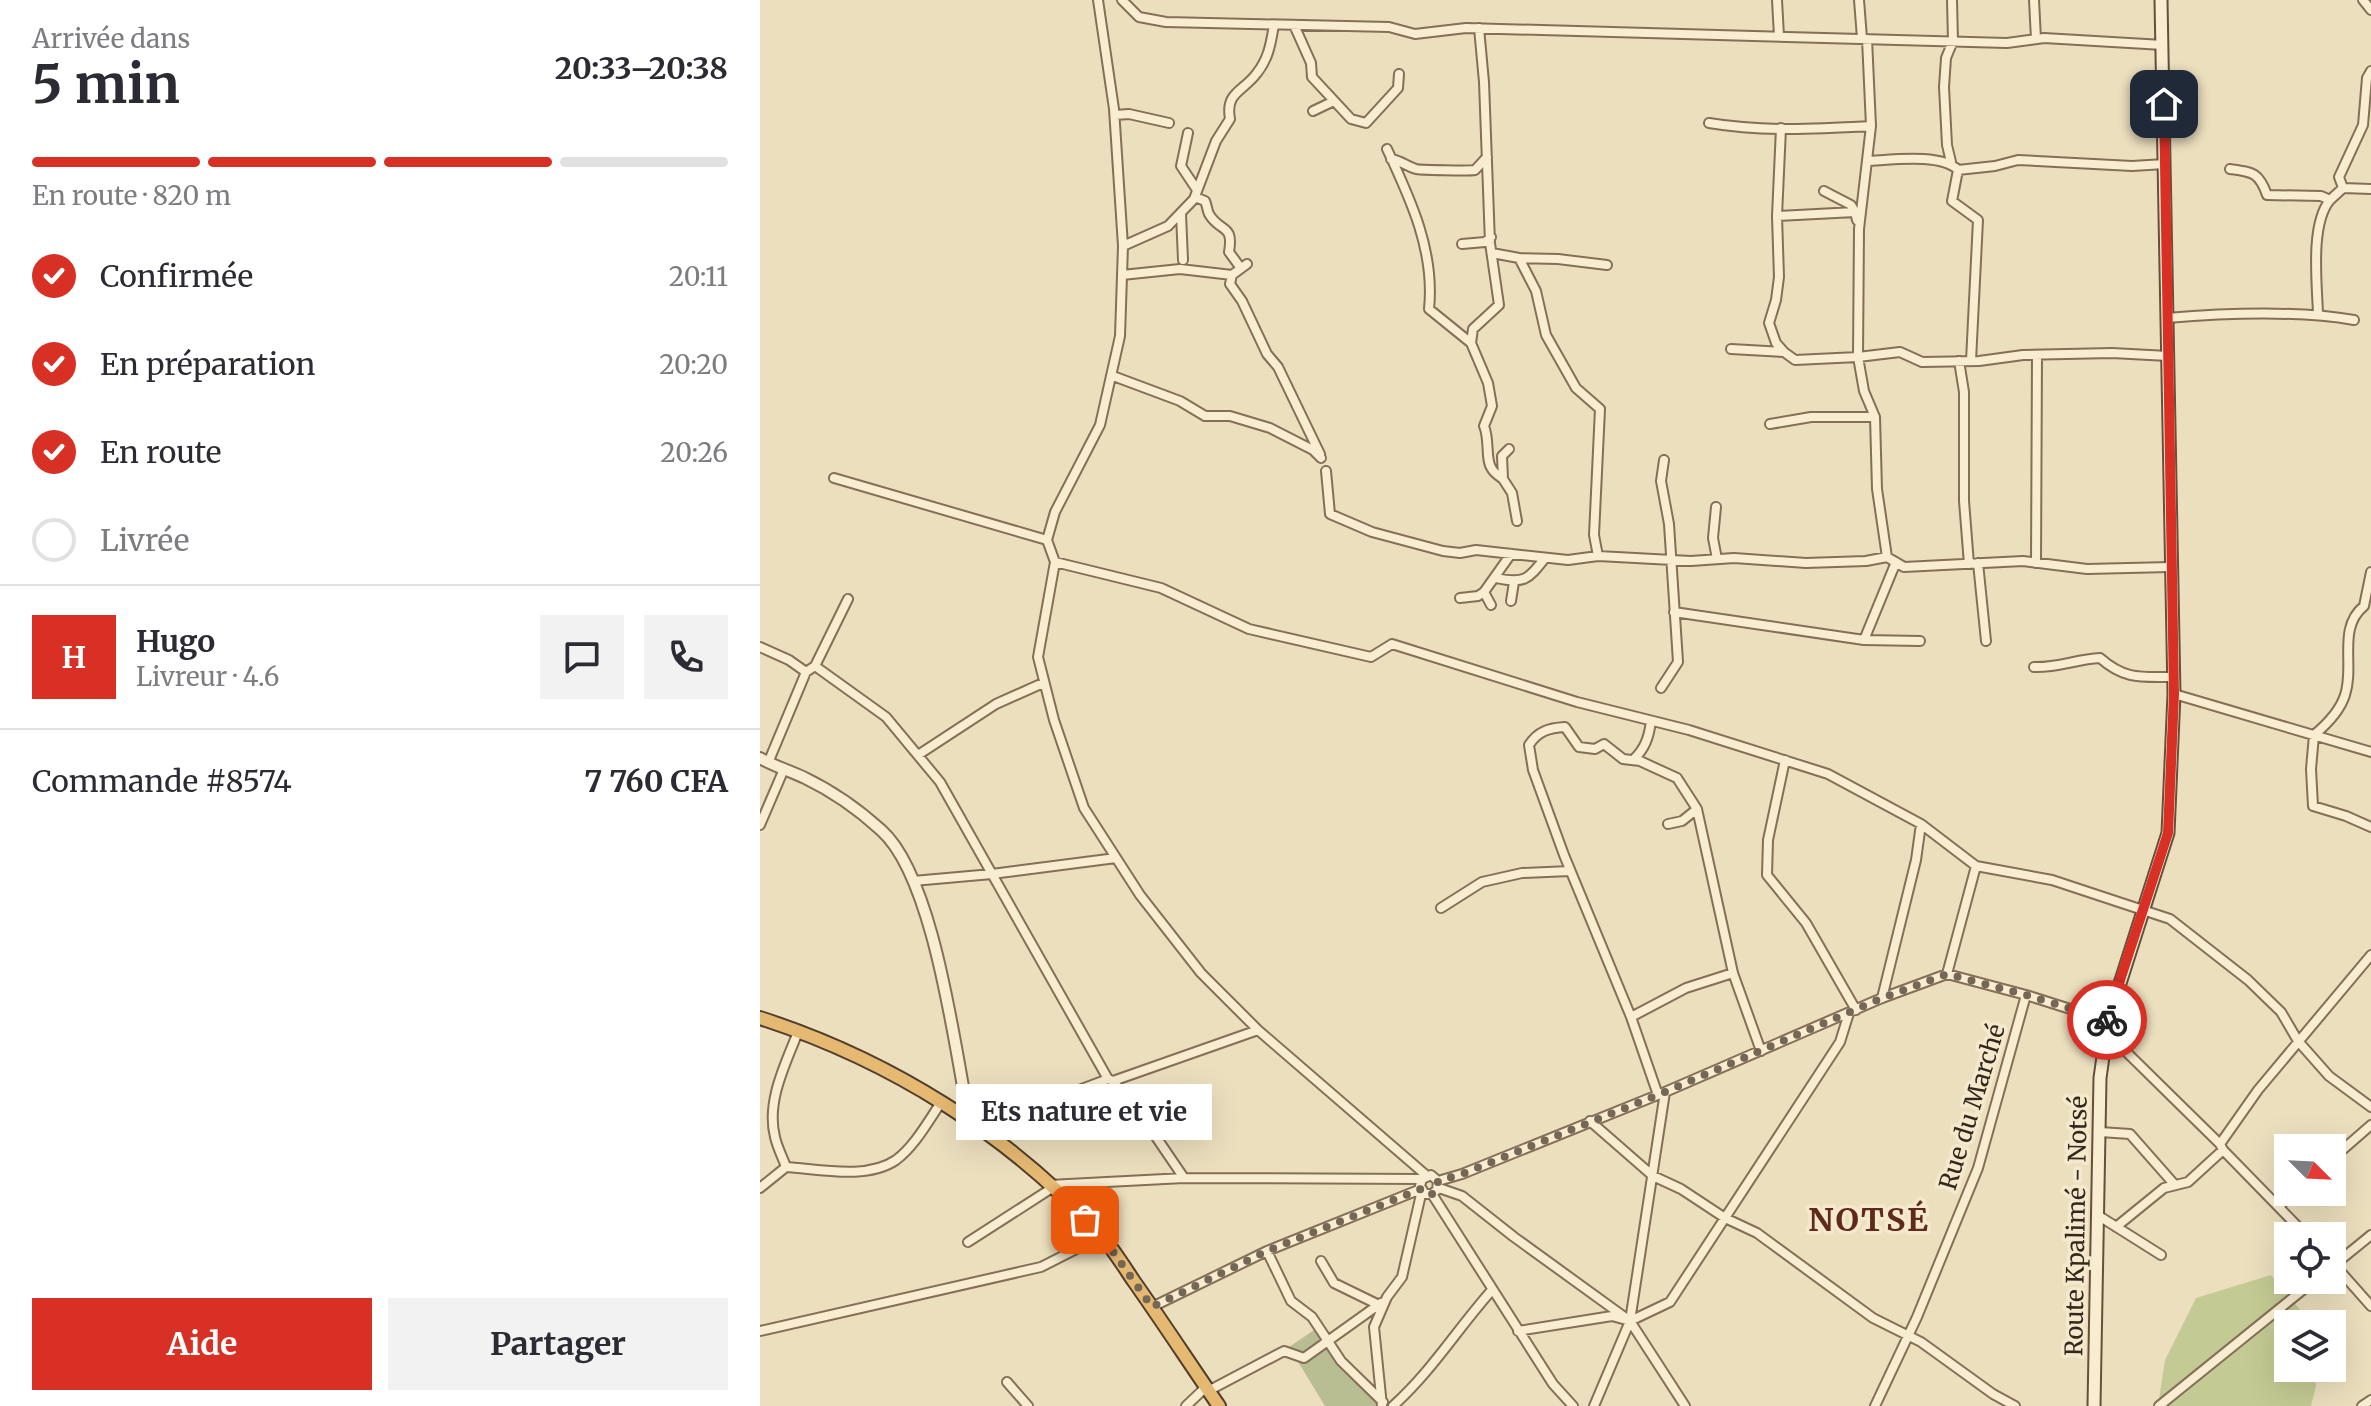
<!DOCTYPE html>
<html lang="fr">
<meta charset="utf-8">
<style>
:root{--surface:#fff;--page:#f2f2f3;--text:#2b2b33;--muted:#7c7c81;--line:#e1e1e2;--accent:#d93025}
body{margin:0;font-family:Merriweather,serif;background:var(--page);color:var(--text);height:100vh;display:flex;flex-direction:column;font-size:30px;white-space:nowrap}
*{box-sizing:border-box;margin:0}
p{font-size:26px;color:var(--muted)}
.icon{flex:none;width:44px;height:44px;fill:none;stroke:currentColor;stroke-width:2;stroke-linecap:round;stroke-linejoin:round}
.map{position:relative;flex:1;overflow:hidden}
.panel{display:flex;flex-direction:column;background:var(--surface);width:760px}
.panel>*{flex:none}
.needle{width:52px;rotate:114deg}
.buttons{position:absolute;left:1514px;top:1134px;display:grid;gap:16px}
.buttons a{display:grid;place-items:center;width:72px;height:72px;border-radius:0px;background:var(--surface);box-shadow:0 8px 32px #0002;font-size:40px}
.pin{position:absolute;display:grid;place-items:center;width:68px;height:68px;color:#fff;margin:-34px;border-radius:16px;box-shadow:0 4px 12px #0006}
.courier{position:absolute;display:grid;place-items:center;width:80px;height:80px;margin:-40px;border:6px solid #d93025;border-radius:50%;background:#fff;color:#222;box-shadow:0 2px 10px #0007}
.bubble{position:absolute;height:56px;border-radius:0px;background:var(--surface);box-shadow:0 8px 32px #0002;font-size:26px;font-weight:700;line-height:56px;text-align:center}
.summary em{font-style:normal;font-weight:700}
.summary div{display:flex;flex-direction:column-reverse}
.summary{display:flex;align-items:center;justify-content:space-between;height:136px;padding:0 32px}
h1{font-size:52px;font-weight:700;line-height:60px}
.bar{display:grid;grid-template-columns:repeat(4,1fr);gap:12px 8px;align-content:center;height:96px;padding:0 32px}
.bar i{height:10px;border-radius:6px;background:var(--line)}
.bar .active{background:var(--accent)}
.bar p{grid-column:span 4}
.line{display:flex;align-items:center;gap:20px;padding:0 32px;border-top:2px solid var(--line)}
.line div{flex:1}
.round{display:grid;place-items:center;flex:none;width:84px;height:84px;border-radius:0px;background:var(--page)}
ol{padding:0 32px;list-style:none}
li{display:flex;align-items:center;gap:24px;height:88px}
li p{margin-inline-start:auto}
li .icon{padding:8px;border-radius:50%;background:var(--accent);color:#fff;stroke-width:4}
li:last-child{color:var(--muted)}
li i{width:44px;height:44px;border:4px solid var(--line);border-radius:50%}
.button{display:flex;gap:16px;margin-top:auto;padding:16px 32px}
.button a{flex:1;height:92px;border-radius:0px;background:var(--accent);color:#fff;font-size:32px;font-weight:700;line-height:92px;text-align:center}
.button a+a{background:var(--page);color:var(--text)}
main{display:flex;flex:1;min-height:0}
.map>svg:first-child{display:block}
</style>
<main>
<section class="panel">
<div class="summary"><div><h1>5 min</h1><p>Arrivée dans</p></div><em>20:33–20:38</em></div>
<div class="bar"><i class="active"></i><i class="active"></i><i class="active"></i><i></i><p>En route · 820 m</p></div>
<ol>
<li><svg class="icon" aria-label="check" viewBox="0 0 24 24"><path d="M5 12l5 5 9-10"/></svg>Confirmée<p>20:11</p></li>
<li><svg class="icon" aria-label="check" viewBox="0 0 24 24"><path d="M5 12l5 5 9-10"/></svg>En préparation<p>20:20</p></li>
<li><svg class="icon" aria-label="check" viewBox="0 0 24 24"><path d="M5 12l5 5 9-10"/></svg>En route<p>20:26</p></li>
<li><i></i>Livrée</li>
</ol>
<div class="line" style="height:144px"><b class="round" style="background:var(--accent);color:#fff">H</b><div><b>Hugo</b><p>Livreur · 4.6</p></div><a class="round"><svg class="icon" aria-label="chat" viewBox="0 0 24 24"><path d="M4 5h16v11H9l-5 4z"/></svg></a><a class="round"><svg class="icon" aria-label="phone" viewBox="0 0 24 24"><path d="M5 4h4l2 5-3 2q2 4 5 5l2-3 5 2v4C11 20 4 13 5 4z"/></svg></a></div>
<div class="line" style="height:104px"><div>Commande #8574</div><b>7 760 CFA</b></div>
<div class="button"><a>Aide</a><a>Partager</a></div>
</section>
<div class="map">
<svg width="1611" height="1406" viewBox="0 0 1611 1406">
<rect width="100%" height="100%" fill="#ecdfbe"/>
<path fill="#c3ca93" d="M1511,1275L1541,1311L1544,1324H1528V1368H1552L1556,1386L1551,1406H1398L1405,1360L1436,1298Z"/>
<path fill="#b9be92" d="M560,1326L580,1361L622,1402L620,1406H565L529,1347Z"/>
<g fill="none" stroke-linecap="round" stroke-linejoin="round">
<defs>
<path id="minor" d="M338,0L354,109L363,246L360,336L340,425L295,512L287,540L295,562L278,657L294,720L324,808L380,895L441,973L498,1030L667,1176
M362,0L379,17L406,22L629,27L655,34L706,28L1247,43L1284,38L1403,45
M1017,0L1019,36
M1099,0L1102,38
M1274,0L1276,39
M1603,0L1611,10
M534,25L551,63L552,77L591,119L606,123L638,88L639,74
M1107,39L1111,126L1099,229L1098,357L1104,391L1115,417L1117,489L1127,557
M553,111L574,101
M355,115L369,114L409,123
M949,123C1003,132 1057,129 1111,126
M1021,128L1017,216L1019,277L1016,300L1009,323L1016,343L1024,352
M428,133L421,166L437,190
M627,149C651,200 675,252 669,309L711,343L728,383L732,406L724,426C730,440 725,460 732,469C734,473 739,476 743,479
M631,159C642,161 646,166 656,169C659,170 709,171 715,170L727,157
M1107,161C1131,160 1181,153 1198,170L1235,166L1258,160L1372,166L1405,164
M1191,162L1187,145L1184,87L1186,58L1193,41L1192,0
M1470,169C1492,172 1499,172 1507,195L1561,196L1570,200L1583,188L1611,189
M1198,170L1192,201L1218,220L1211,361
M1583,188L1579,177L1603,125L1607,78L1611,71
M1064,191L1091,205L1095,212
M435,197L445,201C447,205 447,210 449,214C460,233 474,223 469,252L480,267
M421,214L423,260
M1017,216L1095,212L1097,220
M702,244L725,242L731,237
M363,246L408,226L434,199L456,141L470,119C465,92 483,92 497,73C509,58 511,42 514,25
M732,253L759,258L776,291L786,335L816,388L840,409L834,535L838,556
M759,258L798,259L847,265
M362,275L420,269L472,275L487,264
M472,275L470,284L482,301L507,354L518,367L560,454
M1558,314C1557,283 1550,224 1570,200
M1407,318C1467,313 1535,310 1594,320
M711,343L713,329L739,305L730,243L724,82L719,28
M971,349L1024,352L1035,360L1098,357L1140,352L1162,362L1219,361L1263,355L1352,353L1408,356
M1199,361L1204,392V501L1209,564
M353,376L420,401L445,416H470L510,428L553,450L561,458
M1010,424L1051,417H1115
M749,449L742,456L743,479L752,493L757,521
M566,471L570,514L612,532L683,551L700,553L716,550L808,560L838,556L931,561L974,558L1046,563L1106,561L1127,557L1144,567L1263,561L1327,569L1410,567
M74,478L287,540
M956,507L953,538L957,559
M295,562L401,588L489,629L611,657L632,644L817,702L929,730L1068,774L1161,824L1216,866L1292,880L1410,919L1488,980L1521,1012L1538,1041L1569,1076L1611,1107
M1218,563L1226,641
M1276,563L1277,355
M1611,572L1604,606C1577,628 1595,665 1585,695C1580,711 1566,725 1554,735L1551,769L1553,806L1586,816L1611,827
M736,578C764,584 768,580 785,558
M724,592L731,605
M700,598L718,596L724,592L751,554
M751,601L754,582
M914,612L1104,640L1136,562
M1104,640L1160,641
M0,647L29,660L46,672
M55,666L126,717L180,782L348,1079
M1274,667C1297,668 1317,659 1340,658C1365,680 1381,677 1413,677
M901,688L918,662L909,524L901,481L904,460
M1414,694L1611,752
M158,755L236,704L283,683
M873,760C885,749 889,737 891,721
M1025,760L1008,840L1007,875L1046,923L1096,1010
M8,763L46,672L55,666L88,599
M908,824L922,821L937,809
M0,825L24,769
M153,881L232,874L356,858
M681,908L722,882L762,873L810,871
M1187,974L1216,866
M1122,998L1156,860L1161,824
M871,1017L926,988L973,973
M1346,1032L1460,1144L1463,1150L1547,1236
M353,1081L392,1131L424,1178
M898,1095L871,1017L804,855L773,770L769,745C778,731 789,728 805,727L819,747L835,749L844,744L863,759L880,761L917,778L937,809L973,973L1001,1051
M830,1121L893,1176L921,1189L965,1218L997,1233L1113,1318L1161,1342L1233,1394L1255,1406
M1340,1132L1370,1134L1414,1184
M227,1133L284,1103L348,1079L353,1081L498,1030
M1460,1144L1498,1090L1611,955
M1572,1159L1611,1125
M26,1167C23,1158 17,1147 15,1137C6,1102 25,1065 38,1032
M678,1181L702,1174L905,1092L1122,998L1187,974L1266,995L1348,1021
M289,1185L424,1178L662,1179L671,1175L678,1181L677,1190L672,1194H665L660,1186L662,1179
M0,1188L26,1167C59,1169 107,1180 136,1160C155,1146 169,1120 182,1101
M679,1188L702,1196L754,1237L870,1321L925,1406
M672,1194L793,1384L813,1406
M1519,1206L1535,1192
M1339,1216L1401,1255
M1356,1227L1404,1188L1428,1182L1463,1150
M208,1242L292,1188
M507,1251L531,1301L552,1317L581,1361L623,1402
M561,1261L574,1283L619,1305
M1572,1262L1611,1306
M1573,1266L1611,1235
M392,1307L507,1251L661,1189
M0,1331L281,1267L342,1236
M758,1331L852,1316L870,1321L910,1302L1080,1042L1089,1013
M247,1382L268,1406
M448,1391L524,1351L544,1358L621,1303
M426,1406L446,1387
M622,1406L614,1327L627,1297L642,1277L662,1190
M633,1406C672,1371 698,1328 732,1290
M834,1406L870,1321L905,1092
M1115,1406L1157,1317L1218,1168L1266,995
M1399,1406L1555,1280
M1602,1406L1611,1400"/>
<path id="tertiary" d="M0,758C14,766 30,771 45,778C72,791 99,810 121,830C172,875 193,1035 206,1103L202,1114"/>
<path id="secondary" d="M1334,1406L1340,1078L1348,1021L1408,833L1414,694L1401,0"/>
<path id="trunk" d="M0,1018C130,1060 249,1134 341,1235C353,1249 363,1265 373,1280C402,1321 430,1364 459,1406"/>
</defs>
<use href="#minor" stroke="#846f57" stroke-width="12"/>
<use href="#tertiary" stroke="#846f57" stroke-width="14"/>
<use href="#secondary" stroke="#65503b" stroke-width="15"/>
<use href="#trunk" stroke="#513e2c" stroke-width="16"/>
<use href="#minor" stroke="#f8ecd1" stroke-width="8"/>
<use href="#tertiary" stroke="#f8ecd1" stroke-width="10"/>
<use href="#secondary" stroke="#f8ecd1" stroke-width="11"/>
<use href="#trunk" stroke="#e6b972" stroke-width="12"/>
</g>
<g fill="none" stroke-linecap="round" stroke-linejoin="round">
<path stroke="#746755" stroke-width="8" stroke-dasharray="0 14.4" d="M325,1220L342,1236L392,1307L507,1251L661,1189L665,1194H672L677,1190L678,1181L702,1174L905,1092L1122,998L1187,974L1266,995L1347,1020"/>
<path stroke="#d93025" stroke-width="10" d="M1347,1020L1408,833L1414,694L1404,104"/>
</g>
<g text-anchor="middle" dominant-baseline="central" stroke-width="7" stroke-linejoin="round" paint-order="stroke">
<g font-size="24" fill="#34271c" stroke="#f4e9cd">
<text transform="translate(1212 1107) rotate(-73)">Rue du Marché</text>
<text transform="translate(1316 1226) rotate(-89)">Route Kpalimé - Notsé</text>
</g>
<g font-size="32" font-weight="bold" letter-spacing="2" fill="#5f2a1c" stroke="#f4e9cd">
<text x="1109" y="1220">NOTSÉ</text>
</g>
</g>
</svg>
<div class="buttons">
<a><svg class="needle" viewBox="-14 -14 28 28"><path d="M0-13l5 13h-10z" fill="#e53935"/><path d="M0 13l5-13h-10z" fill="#7c7c81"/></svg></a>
<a><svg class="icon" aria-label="locate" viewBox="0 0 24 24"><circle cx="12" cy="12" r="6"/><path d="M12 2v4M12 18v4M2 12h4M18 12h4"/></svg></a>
<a><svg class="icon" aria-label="layers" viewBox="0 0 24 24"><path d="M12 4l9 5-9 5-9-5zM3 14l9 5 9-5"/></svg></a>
</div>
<div class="pin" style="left:325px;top:1220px;background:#ea580c"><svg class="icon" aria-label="bag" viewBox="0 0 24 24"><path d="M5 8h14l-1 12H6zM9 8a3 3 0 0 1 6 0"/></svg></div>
<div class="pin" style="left:1404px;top:104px;background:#1f2937"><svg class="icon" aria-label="home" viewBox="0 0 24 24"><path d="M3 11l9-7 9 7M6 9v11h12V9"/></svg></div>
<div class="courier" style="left:1347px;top:1020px"><svg class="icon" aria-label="bike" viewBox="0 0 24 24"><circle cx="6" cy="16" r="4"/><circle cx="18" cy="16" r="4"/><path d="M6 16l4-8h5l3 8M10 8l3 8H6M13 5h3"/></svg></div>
<div class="bubble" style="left:196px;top:1084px;width:256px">Ets nature et vie</div>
</div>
</main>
